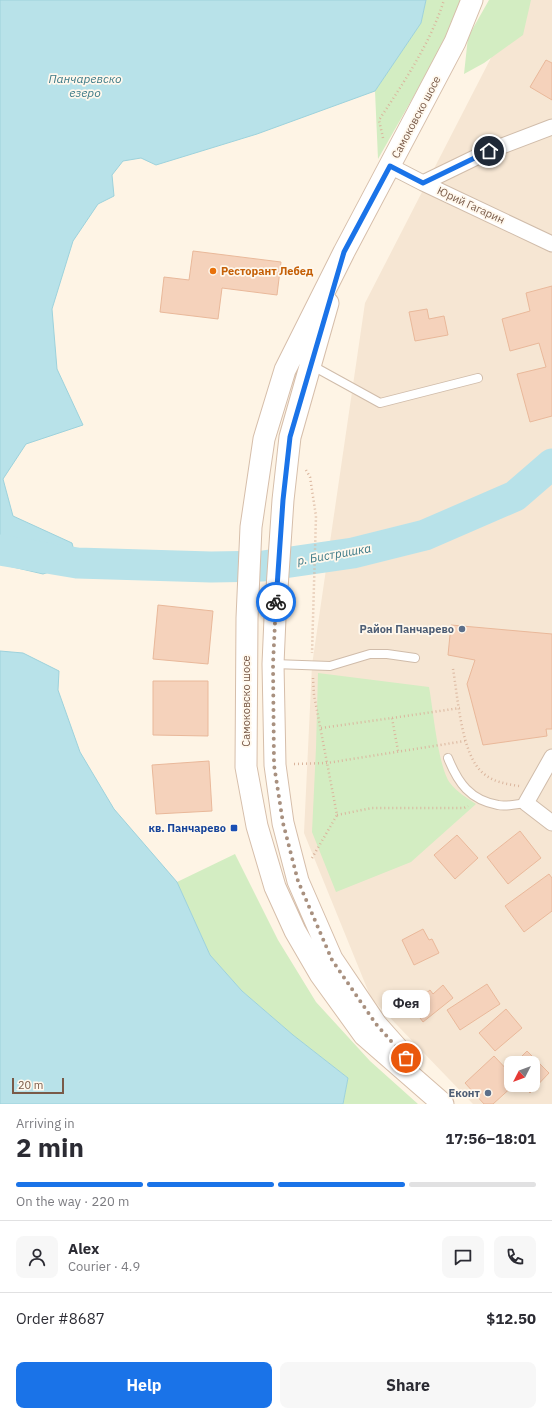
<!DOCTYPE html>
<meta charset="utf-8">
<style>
:root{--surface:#fff;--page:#f7f7f7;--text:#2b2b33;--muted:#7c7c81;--line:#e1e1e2;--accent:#1a73e8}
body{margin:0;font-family:"IBM Plex Sans",sans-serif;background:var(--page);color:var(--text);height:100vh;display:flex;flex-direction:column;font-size:15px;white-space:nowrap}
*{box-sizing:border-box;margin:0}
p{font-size:13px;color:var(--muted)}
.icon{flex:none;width:22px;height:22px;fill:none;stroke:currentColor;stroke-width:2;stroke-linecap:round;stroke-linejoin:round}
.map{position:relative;height:1104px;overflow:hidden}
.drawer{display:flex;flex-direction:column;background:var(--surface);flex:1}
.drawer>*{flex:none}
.needle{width:26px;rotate:228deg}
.tools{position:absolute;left:504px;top:1056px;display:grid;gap:8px}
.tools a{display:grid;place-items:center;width:36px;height:36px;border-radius:8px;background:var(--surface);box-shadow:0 2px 6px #0003;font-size:20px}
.scale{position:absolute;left:12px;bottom:10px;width:52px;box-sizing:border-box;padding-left:4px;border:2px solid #795a48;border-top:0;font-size:11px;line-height:14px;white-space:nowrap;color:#795a48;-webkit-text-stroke:3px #fff8ed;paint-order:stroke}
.pin{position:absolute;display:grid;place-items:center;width:34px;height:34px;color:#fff;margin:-17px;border:2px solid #fff;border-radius:50%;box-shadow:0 1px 4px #0007}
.courier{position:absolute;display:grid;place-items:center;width:40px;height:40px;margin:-20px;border:3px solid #1a73e8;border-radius:50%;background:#fff;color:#222;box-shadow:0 1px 5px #0007}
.bubble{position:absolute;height:28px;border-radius:8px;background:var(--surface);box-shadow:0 2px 6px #0003;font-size:13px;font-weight:700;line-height:28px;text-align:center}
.headline em{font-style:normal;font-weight:700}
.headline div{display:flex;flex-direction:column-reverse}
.headline{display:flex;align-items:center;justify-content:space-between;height:68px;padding:0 16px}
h1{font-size:26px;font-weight:700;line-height:30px}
.bar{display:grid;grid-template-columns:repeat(4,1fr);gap:6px 4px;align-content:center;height:48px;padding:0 16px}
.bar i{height:5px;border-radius:3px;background:var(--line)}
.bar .current{background:var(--accent)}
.bar p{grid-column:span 4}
.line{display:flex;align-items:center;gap:10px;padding:0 16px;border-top:1px solid var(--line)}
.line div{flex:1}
.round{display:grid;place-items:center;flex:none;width:42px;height:42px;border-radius:8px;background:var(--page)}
.button{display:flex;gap:8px;margin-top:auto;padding:8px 16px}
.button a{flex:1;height:46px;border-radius:8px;background:var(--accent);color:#fff;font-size:16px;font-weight:700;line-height:46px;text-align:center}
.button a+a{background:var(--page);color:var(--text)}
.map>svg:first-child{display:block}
</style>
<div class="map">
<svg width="552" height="1104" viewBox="0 0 552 1104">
<rect width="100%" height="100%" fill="#fef4e5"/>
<path fill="#f6e6d3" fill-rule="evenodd" d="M506,0H552V1104H473L371,998L304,833L312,665L365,303L496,48ZM511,1063H533V1085H511Z"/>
<path fill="#d3edc2" d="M426,0H461L445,41L378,159L375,91L421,23Z
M489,0H531L523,35L484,63L464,74L468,37Z
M318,673L429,687C433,708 438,767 450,783C457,792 467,798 476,804L411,862L336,892L312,832L316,748Z
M235,854L278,940L316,1002L370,1061L418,1104H343L348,1078L293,1035L242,991L210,955L177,882Z"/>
<path fill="#b8e2e9" stroke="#9dd2dc" d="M0,0H426L421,23L375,91L257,134L156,165L141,158L123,161L112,175L114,196L98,204L73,241L52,309L57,369L83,425L26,444L3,479L13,516L72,543L77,563L43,574L0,564Z
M0,651L23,653L59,671L58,690L80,752L114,809L177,882L210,955L242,991L293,1035L348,1078L343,1104H0Z"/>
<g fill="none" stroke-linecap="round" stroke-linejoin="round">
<path stroke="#b8e2e9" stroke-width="31" d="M0,550L77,563L211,567L263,566L353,553L425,535L515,496L552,464"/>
</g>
<path fill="#f5d2bb" stroke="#e9b89a" d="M546,60L552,63V100L530,87Z
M193,251L281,262L277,295L222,288L218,319L160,312L164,277L189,280Z
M552,286V416L530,422L517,374L546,367L539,343L510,351L502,319L530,311L526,293Z
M427,309L429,319L444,316L448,335L415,341L409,312Z
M158,605L213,611L208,664L153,659Z
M451,625L552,634V729H546L547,736L483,745L467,684L475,660L448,655Z
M153,681H208V736L153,735Z
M209,761L212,811L156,814L152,765Z
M520,831L541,858L508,884L487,857Z
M457,835L478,858L455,879L434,855Z
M549,874L552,878V911L524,932L505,906Z
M423,929L429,940L432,939L439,953L414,965L402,940Z
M487,984L500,1004L460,1030L447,1010Z
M443,985L453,998L423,1022L414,1010L422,1003L419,999L430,990L433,994Z
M506,1009L522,1028L495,1051L479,1033Z
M527,1051L549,1073L530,1093L522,1085H533V1063H515Z
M494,1056L511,1074V1085H514L493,1104H484L465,1083Z"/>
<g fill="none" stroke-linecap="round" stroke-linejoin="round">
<defs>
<path id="lane" d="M311,365L380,403L478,378
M274,664L330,666L370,654H387L415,658
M448,758C458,783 470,800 498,805C506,807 517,804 526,803"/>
<path id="street" d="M390,166L423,183L552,244
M423,183L489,151L552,127
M552,757L526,803L552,823"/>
<path id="secondary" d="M328,303L290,437L283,500L275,618L273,664L275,765L283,823L298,881L332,959L376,1024L399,1050
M443,1104L364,1035L320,974L295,931L275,887L257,826L246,767L247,618L251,527L264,439L285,370L344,252L455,42L472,0"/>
</defs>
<use href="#lane" stroke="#d0bcaa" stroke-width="10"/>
<use href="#street" stroke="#d0bcaa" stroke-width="17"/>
<use href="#secondary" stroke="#d6beaa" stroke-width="23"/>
<path stroke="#dab59d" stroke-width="2.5" stroke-dasharray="1 3" stroke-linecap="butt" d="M383,138L379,120C404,82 430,44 444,0
M306,470L310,477L316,516L312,653
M453,669C458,697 461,756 484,774C494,782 506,784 519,786
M392,718L460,708
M321,728L392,718L398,751
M294,764L327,763L465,741
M337,815L372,808H464L468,806
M312,858L337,815L314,695L313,678"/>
<use href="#lane" stroke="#fff" stroke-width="8"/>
<use href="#street" stroke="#fff" stroke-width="15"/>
<use href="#secondary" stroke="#fff" stroke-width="21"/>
</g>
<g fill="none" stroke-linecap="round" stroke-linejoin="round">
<path stroke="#a8907f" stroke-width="4" stroke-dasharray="0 7.2" d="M276,602L273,664L274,765L283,823L298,881L332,960L376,1024L406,1058"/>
<path stroke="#1a73e8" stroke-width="5" d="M276,602L283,500L290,437L344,252L390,166L423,183L489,151"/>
</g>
<circle fill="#e8710a" stroke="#fff8ed" stroke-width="1.5" cx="213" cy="271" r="4"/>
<g fill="#5c6f8a" stroke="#fff8ed" stroke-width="1.5">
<circle cx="462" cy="629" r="4"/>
<circle cx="488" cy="1093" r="4"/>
</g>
<rect fill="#1a4fb4" stroke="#fff8ed" stroke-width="1.5" x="230" y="824" width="8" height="8" rx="2"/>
<g text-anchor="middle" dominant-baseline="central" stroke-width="3.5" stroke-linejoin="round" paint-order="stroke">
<g font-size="11" fill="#795a48" stroke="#fff8ed">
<text transform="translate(416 117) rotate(-62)">Самоковско шосе</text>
<text transform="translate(471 205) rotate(25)">Юрий Гагарин</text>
<text transform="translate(246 701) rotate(-90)">Самоковско шосе</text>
</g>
<g font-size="11" font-weight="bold" fill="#c56008" stroke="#fff8ed" text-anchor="start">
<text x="221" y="271">Ресторант Лебед</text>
</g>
<g font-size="11" font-weight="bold" fill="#4e5e75" stroke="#fff8ed" text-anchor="end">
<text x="454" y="629">Район Панчарево</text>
<text x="480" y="1093">Еконт</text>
</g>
<g font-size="11" font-weight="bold" fill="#164399" stroke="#fff8ed" text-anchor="end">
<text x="226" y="828">кв. Панчарево</text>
</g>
<g font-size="12" font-style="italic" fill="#3d7a87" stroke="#fff8ed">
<text x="85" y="78">Панчаревско<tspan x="85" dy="14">езеро</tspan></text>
<text transform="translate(334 554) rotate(-10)">р. Бистришка</text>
</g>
</g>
</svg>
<div class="tools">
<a><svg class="needle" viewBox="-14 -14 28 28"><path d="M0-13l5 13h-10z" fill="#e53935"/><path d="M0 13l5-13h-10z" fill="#7c7c81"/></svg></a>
</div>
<div class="scale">20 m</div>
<div class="pin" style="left:406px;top:1058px;background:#ea580c"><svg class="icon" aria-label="bag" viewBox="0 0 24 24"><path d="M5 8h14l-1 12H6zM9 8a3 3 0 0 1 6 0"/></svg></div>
<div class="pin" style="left:489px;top:151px;background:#1f2937"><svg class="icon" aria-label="home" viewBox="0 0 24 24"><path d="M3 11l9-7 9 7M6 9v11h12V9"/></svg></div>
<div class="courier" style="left:276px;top:602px"><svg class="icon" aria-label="bike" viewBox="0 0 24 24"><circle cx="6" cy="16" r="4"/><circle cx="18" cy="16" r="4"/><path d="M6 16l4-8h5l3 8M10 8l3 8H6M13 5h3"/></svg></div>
<div class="bubble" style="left:382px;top:990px;width:48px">Фея</div>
</div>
<section class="drawer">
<div class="headline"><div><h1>2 min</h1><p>Arriving in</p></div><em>17:56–18:01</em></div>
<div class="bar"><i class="current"></i><i class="current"></i><i class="current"></i><i></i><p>On the way · 220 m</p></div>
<div class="line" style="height:72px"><a class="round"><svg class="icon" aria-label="person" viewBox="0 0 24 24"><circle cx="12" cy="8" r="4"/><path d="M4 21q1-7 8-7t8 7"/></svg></a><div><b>Alex</b><p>Courier · 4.9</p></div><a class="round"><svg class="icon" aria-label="chat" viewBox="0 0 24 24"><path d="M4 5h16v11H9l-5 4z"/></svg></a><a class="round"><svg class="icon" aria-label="phone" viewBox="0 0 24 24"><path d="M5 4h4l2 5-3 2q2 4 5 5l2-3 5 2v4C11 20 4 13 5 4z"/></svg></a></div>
<div class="line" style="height:52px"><div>Order #8687</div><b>$12.50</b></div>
<div class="button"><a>Help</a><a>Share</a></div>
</section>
